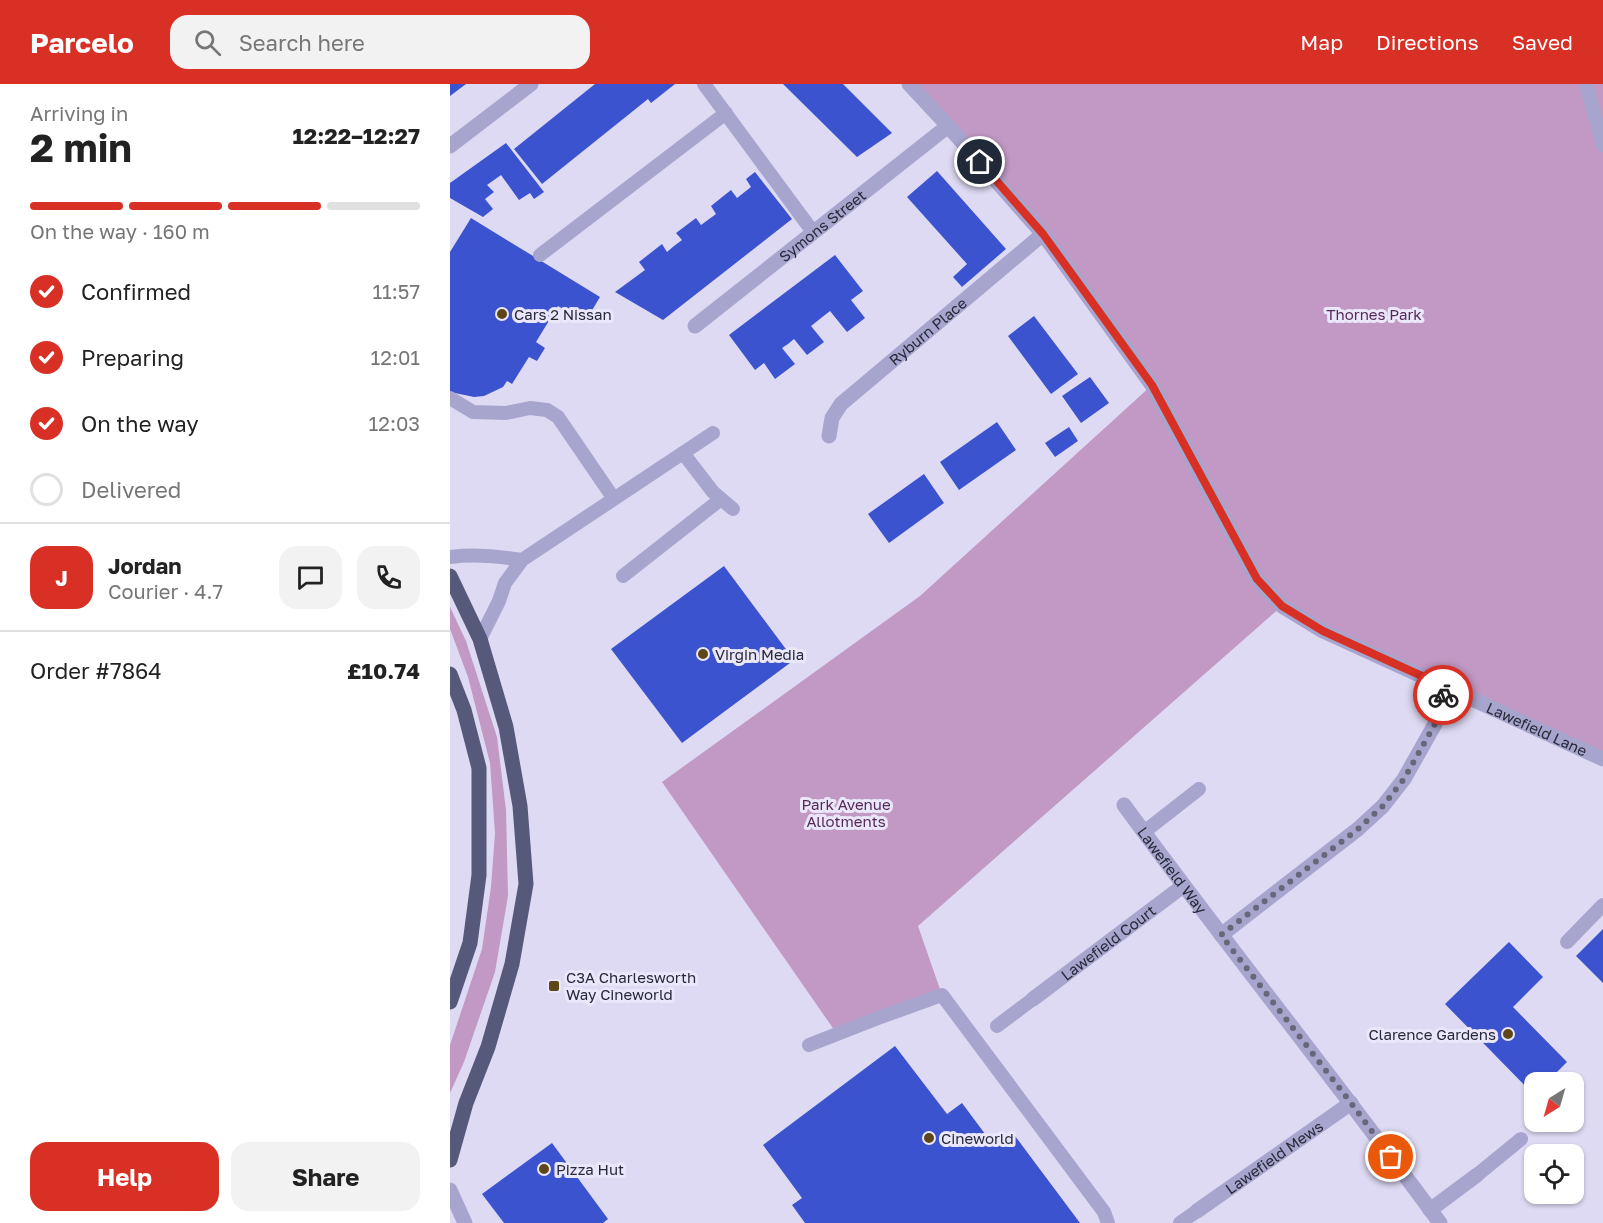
<!DOCTYPE html>
<meta charset="utf-8">
<style>
:root{--surface:#fff;--page:#f2f2f2;--text:#222;--muted:#767676;--line:#e0e0e0;--accent:#d93025}
body{margin:0;font-family:"Golos Text",sans-serif;background:var(--page);color:var(--text);height:100vh;display:flex;flex-direction:column;font-size:22px;white-space:nowrap}
*{box-sizing:border-box;margin:0}
p{font-size:20px;color:var(--muted)}
.icon{flex:none;width:33px;height:33px;fill:none;stroke:currentColor;stroke-width:2;stroke-linecap:round;stroke-linejoin:round}
.map{position:relative;flex:1;overflow:hidden}
.sheet{display:flex;flex-direction:column;background:var(--surface);width:450px}
.sheet>*{flex:none}
.needle{width:39px;rotate:217deg}
.tools{position:absolute;left:1074px;top:988px;display:grid;gap:12px}
.tools a{display:grid;place-items:center;width:60px;height:60px;border-radius:12px;background:var(--surface);box-shadow:0 2px 4px #0004;font-size:30px}
.pin{position:absolute;display:grid;place-items:center;width:51px;height:51px;color:#fff;margin:-26px;border:3px solid #fff;border-radius:50%;box-shadow:0 2px 6px #0007}
.courier{position:absolute;display:grid;place-items:center;width:60px;height:60px;margin:-30px;border:4px solid #d93025;border-radius:50%;background:#fff;color:#222;box-shadow:0 2px 8px #0007}
.overview em{font-style:normal;font-weight:700}
.overview div{display:flex;flex-direction:column-reverse}
.overview{display:flex;align-items:center;justify-content:space-between;height:102px;padding:0 30px}
h1{font-size:39px;font-weight:700;line-height:45px}
.bar{display:grid;grid-template-columns:repeat(4,1fr);gap:9px 6px;align-content:center;height:72px;padding:0 30px}
.bar i{height:8px;border-radius:4px;background:var(--line)}
.bar .active{background:var(--accent)}
.bar p{grid-column:span 4}
.line{display:flex;align-items:center;gap:15px;padding:0 30px;border-top:2px solid var(--line)}
.line div{flex:1}
.round{display:grid;place-items:center;flex:none;width:63px;height:63px;border-radius:18px;background:var(--page)}
ol{padding:0 30px;list-style:none}
li{display:flex;align-items:center;gap:18px;height:66px}
li p{margin-inline-start:auto}
li .icon{padding:6px;border-radius:50%;background:var(--accent);color:#fff;stroke-width:4}
li:last-child{color:var(--muted)}
li i{width:33px;height:33px;border:3px solid var(--line);border-radius:50%}
.button{display:flex;gap:12px;margin-top:auto;padding:12px 30px}
.button a{flex:1;height:69px;border-radius:18px;background:var(--accent);color:#fff;font-size:24px;font-weight:700;line-height:69px;text-align:center}
.button a+a{background:var(--page);color:var(--text)}
header{display:flex;align-items:center;gap:36px;box-sizing:border-box;height:84px;padding:0 30px;background:var(--accent);color:#fff}
header strong{font-size:28px}
nav{display:flex;gap:33px;margin-inline-start:auto;font-size:21px}
.search{width:420px;height:54px;background:var(--page);display:flex;align-items:center;gap:15px;box-sizing:border-box;padding:0 21px;border-radius:18px;color:var(--muted);font-size:22px}
main{display:flex;flex:1;min-height:0}
.map>svg:first-child{display:block}
</style>
<header>
<strong>Parcelo</strong>
<div class="search"><svg class="icon" aria-label="search" viewBox="0 0 24 24"><circle cx="10" cy="10" r="6"/><path d="M15 15l6 6"/></svg>Search here</div>
<nav><a>Map</a><a>Directions</a><a>Saved</a></nav>
</header>
<main>
<section class="sheet">
<div class="overview"><div><h1>2 min</h1><p>Arriving in</p></div><em>12:22–12:27</em></div>
<div class="bar"><i class="active"></i><i class="active"></i><i class="active"></i><i></i><p>On the way · 160 m</p></div>
<ol>
<li><svg class="icon" aria-label="check" viewBox="0 0 24 24"><path d="M5 12l5 5 9-10"/></svg>Confirmed<p>11:57</p></li>
<li><svg class="icon" aria-label="check" viewBox="0 0 24 24"><path d="M5 12l5 5 9-10"/></svg>Preparing<p>12:01</p></li>
<li><svg class="icon" aria-label="check" viewBox="0 0 24 24"><path d="M5 12l5 5 9-10"/></svg>On the way<p>12:03</p></li>
<li><i></i>Delivered</li>
</ol>
<div class="line" style="height:108px"><b class="round" style="background:var(--accent);color:#fff">J</b><div><b>Jordan</b><p>Courier · 4.7</p></div><a class="round"><svg class="icon" aria-label="chat" viewBox="0 0 24 24"><path d="M4 5h16v11H9l-5 4z"/></svg></a><a class="round"><svg class="icon" aria-label="phone" viewBox="0 0 24 24"><path d="M5 4h4l2 5-3 2q2 4 5 5l2-3 5 2v4C11 20 4 13 5 4z"/></svg></a></div>
<div class="line" style="height:78px"><div>Order #7864</div><b>£10.74</b></div>
<div class="button"><a>Help</a><a>Share</a></div>
</section>
<div class="map">
<svg width="1153" height="1139" viewBox="0 0 1153 1139">
<rect width="100%" height="100%" fill="#dedaf4"/>
<path fill="#c299c4" d="M459,0H1153V675L832,522L468,842L492,911L387,950L212,698L470,512L702,301L593,150Z
M0,523L16,557L47,653L56,726L58,812L45,888L14,978L0,1009V961L32,865L41,803L45,749L40,679L18,593L0,545Z"/>
<path fill="#3c53d0" d="M0,0H16L0,12Z
M145,0H225L201,19L198,15L92,100L64,65Z
M333,0H393L442,49L407,73Z
M56,59L94,108L84,115L80,109L69,116L51,91L37,101L44,108L35,115L43,125L33,133L0,114V99Z
M487,87L556,165L512,203L503,193L517,180L457,113Z
M305,88L342,135L213,236L165,208L195,186L189,178L212,160L217,168L224,162L232,156L226,149L246,134L251,141L266,130L261,122L281,106L287,114L301,103L296,95Z
M21,134L150,213L135,238L108,222L86,258L95,264L87,277L79,273L62,300L57,297L53,303L34,312L24,313L0,308V168Z
M385,171L413,207L401,216L415,234L397,248L380,227L361,242L374,258L357,271L344,255L338,260L332,264L345,280L325,295L314,279L305,286L279,251Z
M584,232L628,290L601,310L558,252Z
M640,293L659,319L631,339L612,312Z
M547,338L566,366L509,406L490,378Z
M619,343L628,357L605,373L595,359Z
M474,390L494,419L439,459L418,430Z
M274,482L344,576L232,659L161,565Z
M1153,845V899L1126,872Z
M1059,858L1093,893L1063,923L1117,978L1096,999H1084V1011L995,920Z
M445,962L497,1030L512,1019L544,1062L562,1048L630,1139H355L342,1121L352,1114L313,1061Z
M102,1059L158,1135L153,1139H54L32,1110Z"/>
<g fill="none" stroke-linecap="round" stroke-linejoin="round">
<path stroke="#a7a5cd" stroke-width="14" d="M254,0L363,148
M1136,0L1153,61
M90,171L276,29
M0,314L23,328L56,329L80,324L97,326L108,333L164,415
M233,369L263,408L283,425
M0,473C24,470 48,472 72,476
M173,492L271,415
M30,555L49,517L55,499L72,476L263,349
M694,748L749,705
M1117,858L1153,821
M547,942L583,915
M359,961L428,934L492,911L654,1128L658,1139
M1027,1091L1071,1055
M730,1139L747,1127"/>
<g stroke="#a7a5cd" stroke-width="15">
<path id="s1" d="M459,0L498,42L593,150L702,301L807,495L832,522L873,547L1153,675"/>
<path d="M0,62L81,0"/>
<path id="s2" d="M245,242L498,42"/>
<path id="s3" d="M379,352L382,334L391,320L593,150"/>
<path id="s4" d="M674,721C777,862 887,998 990,1139"/>
<path d="M771,851L908,745L933,722L954,695L985,640L996,603"/>
<path id="s5" d="M583,915L733,802"/>
<path d="M0,1106L15,1139"/>
<path d="M980,1126L1027,1091"/>
<path id="s6" d="M747,1127L901,1019"/>
</g>
<path stroke="#57597b" stroke-width="15" d="M0,492L30,555L56,643L70,722L76,800L62,880L38,963L16,1019L0,1076
M0,590L14,626L29,684V791L20,859L0,918"/>
</g>
<g fill="none" stroke-linecap="round" stroke-linejoin="round">
<path stroke="#67667a" stroke-width="6" stroke-dasharray="0 10.8" d="M941,1073L901,1019L771,851L908,745L933,722L954,695L985,640L993,611"/>
<path stroke="#d93025" stroke-width="8" d="M530,78L593,150L702,301L807,495L832,522L873,547L996,603L993,611"/>
</g>
<g fill="#5d4719" stroke="#eae7fb" stroke-width="2">
<circle cx="52" cy="230" r="6"/>
<circle cx="253" cy="570" r="6"/>
<rect x="98" y="896" width="12" height="12" rx="3"/>
<circle cx="1058" cy="950" r="6"/>
<circle cx="479" cy="1054" r="6"/>
<circle cx="94" cy="1085" r="6"/>
</g>
<g text-anchor="middle" dominant-baseline="central" stroke-width="6" stroke-linejoin="round" paint-order="stroke">
<g font-size="15" fill="#272838" stroke="#eae7fb">
<text stroke="none"><textPath href="#s2" startOffset="162">Symons Street</textPath></text>
<text stroke="none"><textPath href="#s3" startOffset="148">Ryburn Place</textPath></text>
<text stroke="none"><textPath href="#s1" startOffset="928">Lawefield Lane</textPath></text>
<text stroke="none"><textPath href="#s4" startOffset="81">Lawefield Way</textPath></text>
<text stroke="none"><textPath href="#s5" startOffset="94">Lawefield Court</textPath></text>
<text stroke="none"><textPath href="#s6" startOffset="94">Lawefield Mews</textPath></text>
</g>
<g font-size="15" fill="#272838" stroke="#eae7fb" text-anchor="start">
<text x="64" y="230">Cars 2 Nissan</text>
<text x="265" y="570">Virgin Media</text>
<text x="116" y="893">C3A Charlesworth<tspan x="116" dy="17">Way Cineworld</tspan></text>
<text x="1046" y="950" text-anchor="end">Clarence Gardens</text>
<text x="491" y="1054">Cineworld</text>
<text x="106" y="1085">Pizza Hut</text>
</g>
<g font-size="15" fill="#572959" stroke="#eae7fb">
<text x="924" y="230">Thornes Park</text>
<text x="396" y="720">Park Avenue<tspan x="396" dy="17">Allotments</tspan></text>
</g>
</g>
</svg>
<div class="tools">
<a><svg class="needle" viewBox="-14 -14 28 28"><path d="M0-13l5 13h-10z" fill="#e53935"/><path d="M0 13l5-13h-10z" fill="#767676"/></svg></a>
<a><svg class="icon" aria-label="locate" viewBox="0 0 24 24"><circle cx="12" cy="12" r="6"/><path d="M12 2v4M12 18v4M2 12h4M18 12h4"/></svg></a>
</div>
<div class="pin" style="left:941px;top:1073px;background:#ea580c"><svg class="icon" aria-label="bag" viewBox="0 0 24 24"><path d="M5 8h14l-1 12H6zM9 8a3 3 0 0 1 6 0"/></svg></div>
<div class="pin" style="left:530px;top:78px;background:#1f2937"><svg class="icon" aria-label="home" viewBox="0 0 24 24"><path d="M3 11l9-7 9 7M6 9v11h12V9"/></svg></div>
<div class="courier" style="left:993px;top:611px"><svg class="icon" aria-label="bike" viewBox="0 0 24 24"><circle cx="6" cy="16" r="4"/><circle cx="18" cy="16" r="4"/><path d="M6 16l4-8h5l3 8M10 8l3 8H6M13 5h3"/></svg></div>
</div>
</main>
